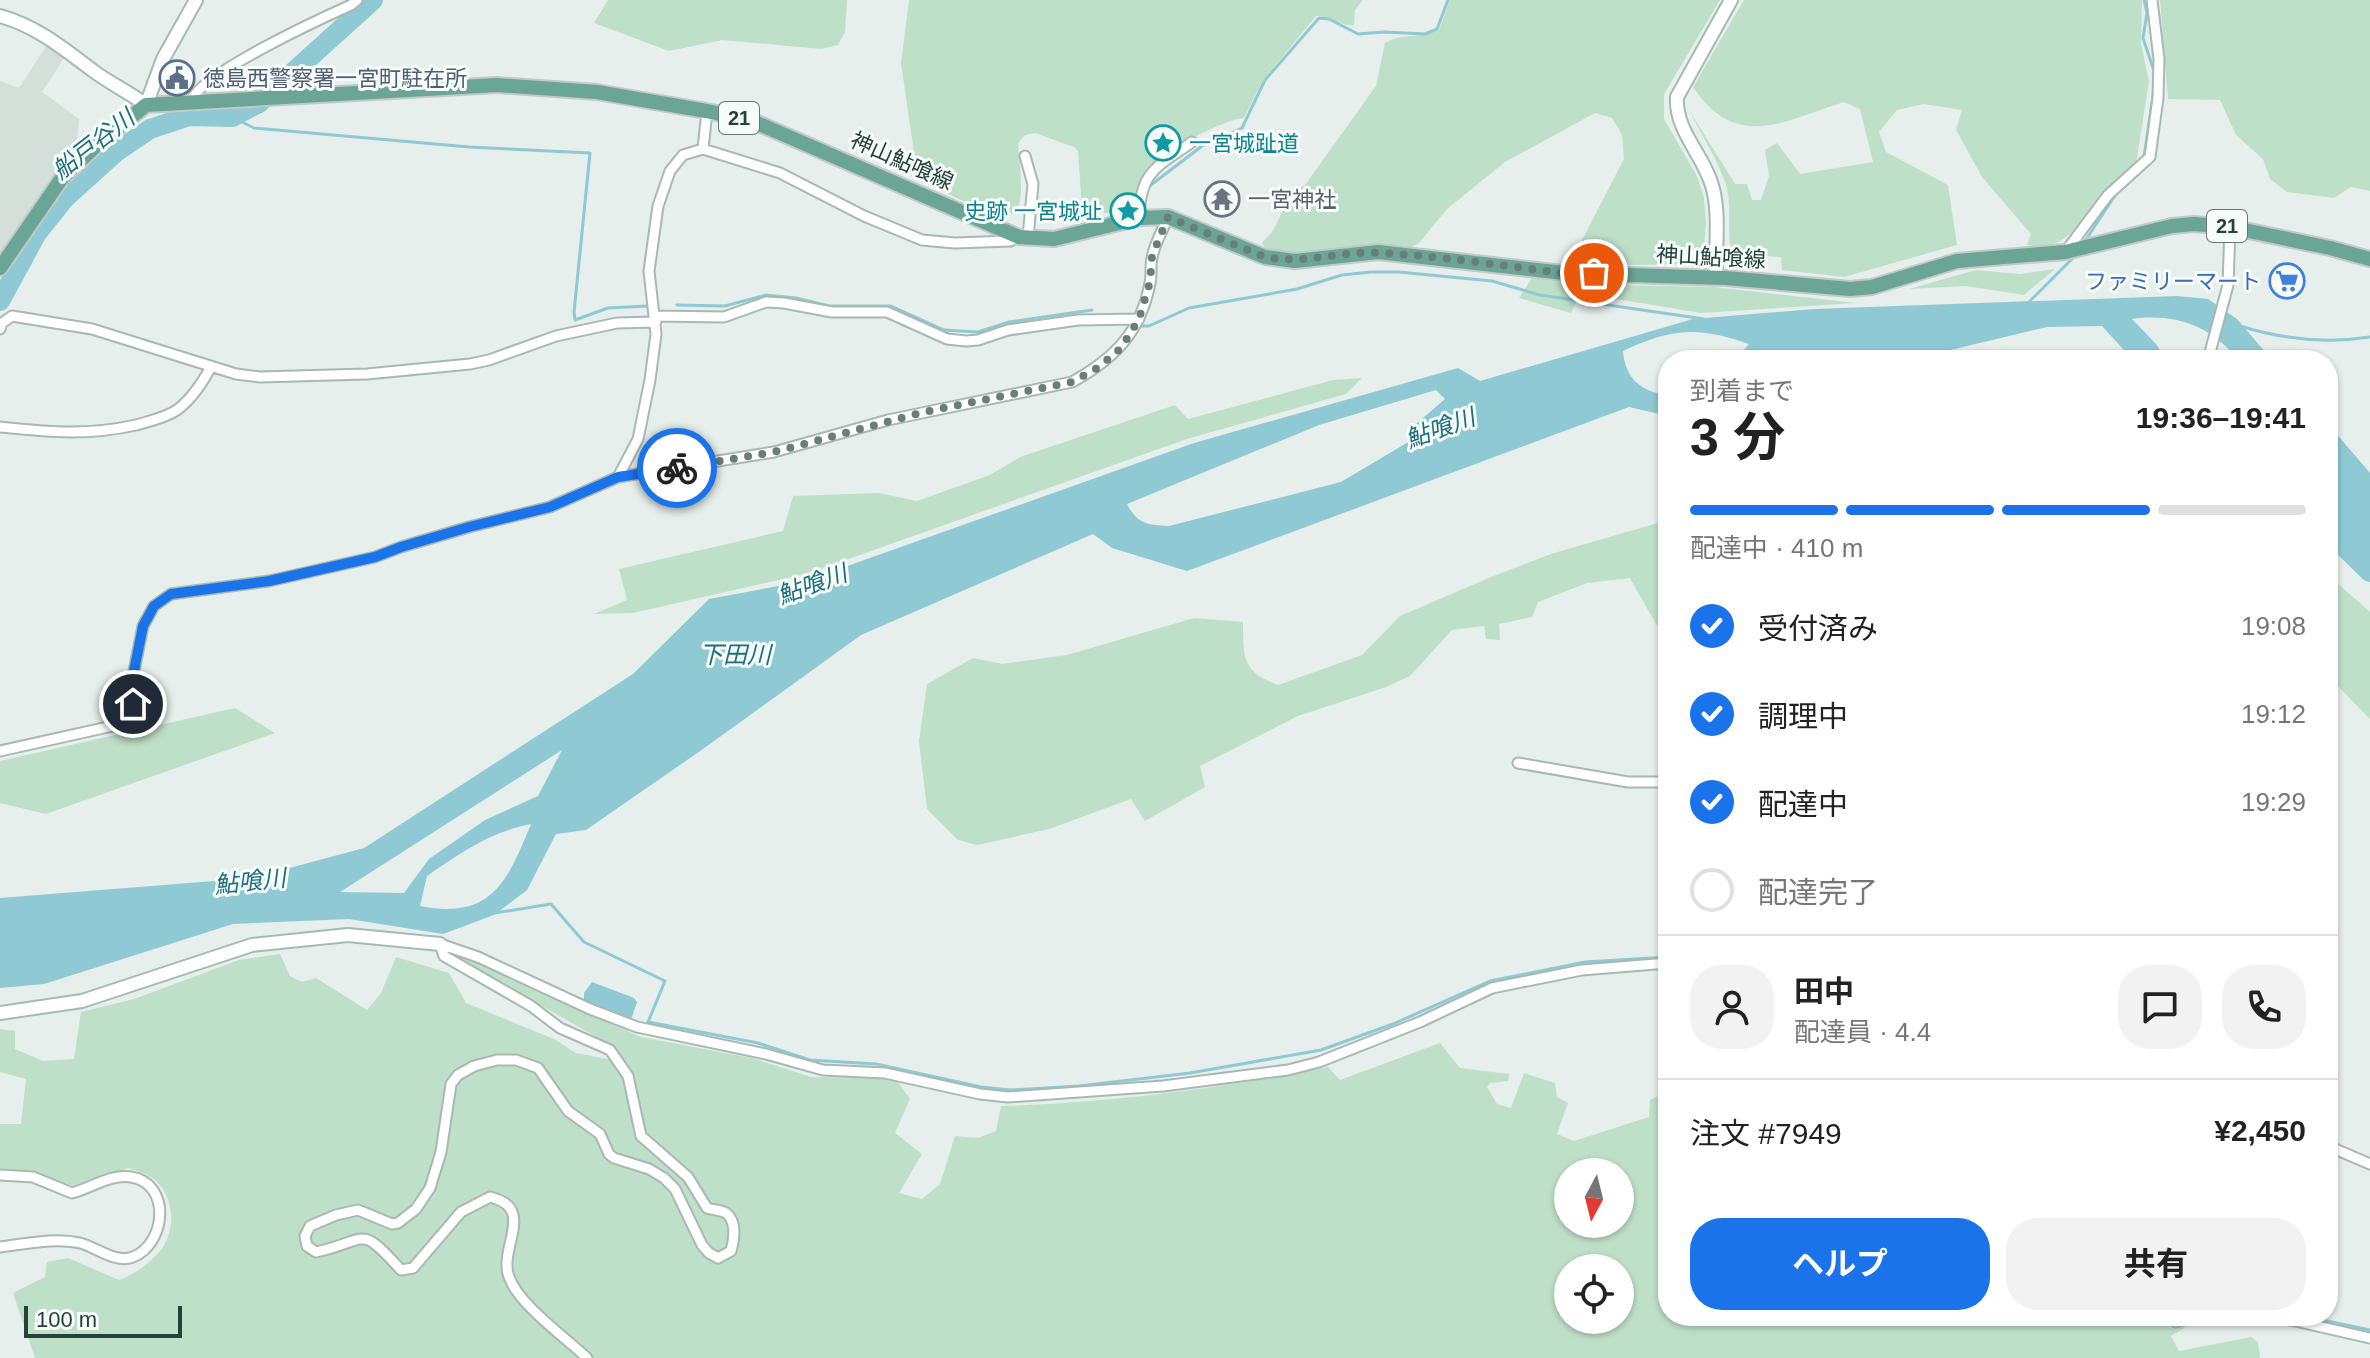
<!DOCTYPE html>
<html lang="ja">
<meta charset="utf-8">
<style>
:root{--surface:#fff;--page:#f2f2f2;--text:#222;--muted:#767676;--line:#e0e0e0;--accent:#1a73e8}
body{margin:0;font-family:Helvetica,"Noto Sans JP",sans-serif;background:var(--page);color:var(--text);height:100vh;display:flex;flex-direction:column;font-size:30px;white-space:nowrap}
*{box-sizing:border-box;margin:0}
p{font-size:26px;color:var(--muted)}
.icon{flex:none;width:44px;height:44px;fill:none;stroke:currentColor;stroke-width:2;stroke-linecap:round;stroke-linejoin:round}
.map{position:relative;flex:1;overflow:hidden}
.drawer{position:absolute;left:1658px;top:350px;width:680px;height:976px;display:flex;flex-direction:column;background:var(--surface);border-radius:32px;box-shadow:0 2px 6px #0004}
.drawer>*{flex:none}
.needle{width:52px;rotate:187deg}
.buttons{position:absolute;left:1554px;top:1158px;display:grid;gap:16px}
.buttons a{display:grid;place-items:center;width:80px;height:80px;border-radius:50%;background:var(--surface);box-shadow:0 2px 6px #0004;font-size:40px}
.scale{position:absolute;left:24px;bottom:20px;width:158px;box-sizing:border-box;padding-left:8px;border:4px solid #24423a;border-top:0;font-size:22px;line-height:28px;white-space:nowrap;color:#24423a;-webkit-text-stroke:6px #f7fbf9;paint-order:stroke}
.pin{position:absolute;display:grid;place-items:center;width:68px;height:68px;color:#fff;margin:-34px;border:4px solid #fff;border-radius:50%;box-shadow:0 2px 8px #0007}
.courier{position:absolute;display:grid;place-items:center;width:80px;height:80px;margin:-40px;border:6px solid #1a73e8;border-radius:50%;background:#fff;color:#222;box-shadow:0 2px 10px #0007}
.headline em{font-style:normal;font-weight:700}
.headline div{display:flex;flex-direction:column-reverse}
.headline{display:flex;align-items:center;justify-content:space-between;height:136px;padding:0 32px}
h1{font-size:52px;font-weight:700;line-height:60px}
.bar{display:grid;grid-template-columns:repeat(4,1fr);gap:12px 8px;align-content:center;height:96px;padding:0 32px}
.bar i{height:10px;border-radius:6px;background:var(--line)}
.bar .on{background:var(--accent)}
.bar p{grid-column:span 4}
.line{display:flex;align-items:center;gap:20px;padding:0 32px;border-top:2px solid var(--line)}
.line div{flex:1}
.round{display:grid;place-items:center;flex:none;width:84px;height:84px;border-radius:32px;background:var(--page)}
ol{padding:0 32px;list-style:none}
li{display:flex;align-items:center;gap:24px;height:88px}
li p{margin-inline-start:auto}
li .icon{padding:8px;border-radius:50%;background:var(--accent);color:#fff;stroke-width:4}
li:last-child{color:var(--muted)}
li i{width:44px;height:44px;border:4px solid var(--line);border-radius:50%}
.button{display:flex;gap:16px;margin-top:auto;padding:16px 32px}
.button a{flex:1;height:92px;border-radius:32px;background:var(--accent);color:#fff;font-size:32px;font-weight:700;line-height:92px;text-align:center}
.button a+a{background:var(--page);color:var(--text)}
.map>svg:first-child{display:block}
</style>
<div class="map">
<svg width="2370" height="1358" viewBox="0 0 2370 1358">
<rect width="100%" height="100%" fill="#e6efeb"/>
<path fill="#d4dfda" d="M49,42L66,55L42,92L79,119L77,141L0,254V81L19,88Z"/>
<path fill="#bfe0c8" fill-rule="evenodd" d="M608,0H847L845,32L838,45L822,49L722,40L669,51L594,23Z
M909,0H1363L1355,10L1354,25C1342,27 1330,15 1316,16L1263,80L1244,118C1216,122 1156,155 1142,180C1137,189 1137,201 1134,211L1125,216L1082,209L1078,151L1074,147L1035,133L1025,135L1018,143C1019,158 1025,197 1017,209C1014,215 1006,216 1000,218L918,180L901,63Z
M1450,0H1720L1664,94V119L1697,176L1704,198L1706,223L1704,248L1692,264L1630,265L1591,263L1578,252L1581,242L1624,159L1622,135L1612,118L1595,113L1505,162L1447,209L1419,243L1409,248L1376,245L1283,254L1265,248L1262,243C1266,238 1272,233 1275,227C1284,209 1286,196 1305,185L1376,86L1385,43C1401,33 1419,39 1439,30Z
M1744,0H2142L2141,44L2149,81L2136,164C2124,174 2111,183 2101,194C2077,222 2070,252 2027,245L2031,234L1982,177L1956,130L1962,110L1924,104L1897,110L1879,132L1886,152L1948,185L1957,245L1844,277L1782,270L1781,257L1752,255L1751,267H1737C1723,243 1734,212 1726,185C1718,160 1701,134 1689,110L1735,184H1747L1752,200H1761L1769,176L1765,150L1777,143L1800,174L1873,162L1860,109L1844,102C1783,121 1737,152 1693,87Z
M2160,0H2370V191L2351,187L2334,198L2287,192L2270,179L2263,159L2236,135L2220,100L2168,99Z
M2055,269L2024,295L1966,286L1909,289L1976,270L2020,274Z
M1532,278L1573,284L1714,287L1856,303L1701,313L1581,293L1571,313L1519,298Z
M1362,378L1346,394L1187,439L809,573L633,613L594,614L627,600L619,569L783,531L793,496L879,493L917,501L990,475L1020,457L1175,405L1188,419L1333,380Z
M1668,520V636L1656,624L1630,578L1587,583L1538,602L1532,617L1499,624L1500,640L1486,639L1484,626L1452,630L1410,676L1386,687L1298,716L1200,766L1205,787L1145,821L1131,799L1049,829L977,845L958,840L927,809L919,741L927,684L973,658L1002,664L1067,655L1194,618L1243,622C1243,657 1242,672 1278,685L1362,655L1400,616L1491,577L1551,554Z
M2328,578L2336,582L2370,612V719L2328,676Z
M235,708L275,733L46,814L0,803V761Z
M280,954L290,976L302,982L316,978L367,1010L381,993L396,957L449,973L466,1003L554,1039L576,1053L612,1060L621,1055L607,1043L456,957L457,954L641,1037L752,1058L811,1077L884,1078L897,1081L910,1099L895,1133L922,1154L899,1193L922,1199L940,1184L955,1136L978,1138L996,1131L1001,1106C1111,1103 1220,1088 1328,1067L1340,1080L1440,1043L1460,1068L1509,1074L1508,1081L1490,1083L1487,1087L1497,1104L1511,1108L1524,1073L1555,1083L1557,1097L1568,1103L1557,1134L1574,1141L1649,1117L1650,1100L1668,1091V1316H2204L2171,1336L2179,1351L2251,1337L2258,1342L2260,1358H35L13,1293L45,1277L47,1262L68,1258L119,1280C135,1274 149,1264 160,1251C177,1230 175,1193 151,1177C145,1173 135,1171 128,1168L74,1186L30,1171L0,1172V1124H21L26,1079L0,1072V1029L15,1031V1049L43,1061L74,1059L81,1012L134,999L239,960ZM1568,1172H1620V1224H1568ZM1568,1268H1620V1320H1568Z"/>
<path fill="#8ec9d4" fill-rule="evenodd" d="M2177,296L2208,299L2237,319L2272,360H2238C2211,325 2174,313 2132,319L2156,344L2166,360H2133L2102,326L2047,327L1909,360H1735L1749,344C1698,326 1671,328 1623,351C1625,378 1641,392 1668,395V416L1629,407L1187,571L1112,548L1093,534L861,635L703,749L586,830L556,834L527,890L494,915L443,934L349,919L233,924L44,984L0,988V898L252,878L364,848L633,674L709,599L805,581L1194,443L1458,368L1480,381L1693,319L1814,309ZM1436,390L1445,399L1409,430L1415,438L1341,482L1169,526C1148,525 1137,524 1127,504L1319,425ZM562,750L538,796L485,820L429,859L404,893L340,892ZM531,824C507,882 492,920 420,906L427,876C460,853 490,832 531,824Z
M2328,424L2370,473V574L2343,542L2328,530Z
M592,982L634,998L637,1002L632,1017L627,1020L584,1002V993Z"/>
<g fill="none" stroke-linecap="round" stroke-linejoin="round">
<path stroke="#8ec9d4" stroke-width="3" d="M2144,0L2147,13L2143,38L2155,74
M232,117L254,128L469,147L590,153L574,312L575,320L608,308L648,306
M2144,157L2154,89
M1147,188L1202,146L1242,128L1265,80L1319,18L1329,19L1358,34L1384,32L1425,34L1437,29L1448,0
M2083,244L2116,194
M2029,302L2077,254
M677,305L725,306L766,295L796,298L829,306H891L944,330L978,332L1009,322L1092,310
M1141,326H1149L1189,308L1297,289L1342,275L1371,272H1399L1492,281L1540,295L1704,319
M2240,326C2282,339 2326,344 2370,337
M495,913L551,904L584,942L665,981L648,1022L758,1043L810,1060L876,1064L981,1087L1010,1090L1079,1086L1190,1073L1321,1050L1393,1024L1490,981L1585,962L1668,957
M2304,1316L2370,1330"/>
<path stroke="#8ec9d4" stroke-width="20" d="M0,301L37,233L65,198L116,152L150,129L189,116L232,117L259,103L373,0
M2328,531L2370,572"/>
<defs>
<path id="street" d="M191,101C200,74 322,18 351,5L357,0
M703,149L707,111
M1025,156L1033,184L1028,237
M1139,218C1140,171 1157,167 1192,142
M2066,251L2108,195L2150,157L2158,98L2159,59L2152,0
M655,316L724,317L766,302L784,303L832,312H887L947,339L966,341L978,340L1008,330L1078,320L1139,319
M0,329L2,323L12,316L92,329L236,374L260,377L367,374L470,364L489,360L556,336L617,323L656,322
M2208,360L2228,285L2230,227
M0,427C50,432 86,436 136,425C150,421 165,418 177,410C192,399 202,383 211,367
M618,477L638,439L650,380L656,334L649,271L658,206L670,171L683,155L703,149L780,173L864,216L922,240L955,243L1010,241L1019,237
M0,751L135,721L131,686L143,626L154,606L171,594L269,581L375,557L401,547L469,527L550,507L618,477L774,452L888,420L1072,382C1114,359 1141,332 1150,283C1152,274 1150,266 1152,258C1154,244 1163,230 1168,217
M1518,763L1628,782H1668
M440,944L444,956L531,1006L560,1028L610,1050L628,1076L641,1136L688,1177L707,1208C713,1210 721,1210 726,1213C737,1221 734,1240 731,1251L718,1258L709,1253L702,1245L675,1189L664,1178L649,1169L614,1158L609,1154L600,1134L568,1111L538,1068L516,1060H497L474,1066L458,1075L451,1084L441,1152L430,1188L416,1209L398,1223L392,1224L358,1210L336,1215L310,1226L305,1236L307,1246L316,1252C370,1240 358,1223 401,1270L413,1268L461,1212L490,1197C537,1208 498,1248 509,1277C519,1305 565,1337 587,1358
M440,944L478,957L590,1009L637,1027L766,1054L823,1070L885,1073L980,1094L1008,1097L1163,1086L1288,1070L1319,1062L1420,1022L1492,988L1582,970L1668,963
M2328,1146L2370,1164
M0,1175L33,1177L72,1193C91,1188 110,1174 131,1177C171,1183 167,1243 133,1257C116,1264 96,1247 80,1243C54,1237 26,1244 0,1247
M2177,1316L2176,1322L2191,1316
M2273,1316L2370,1338"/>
<path id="secondary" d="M0,16C36,26 63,48 92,70C109,83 129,92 146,105L163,59L196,0
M1716,277C1715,249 1720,216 1713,189C1705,156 1675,132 1677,97L1731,0
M0,1013L82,1001L252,945L348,935L440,944"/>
<path id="primary" d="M0,268L62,178L100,142L146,105L497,85L597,92L712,112L757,123L1019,237L1054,239L1139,218L1168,217L1265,257L1295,261L1378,252L1564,273L1726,278L1850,289L1872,287L1957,261L2065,252L2172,226L2194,224L2230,227L2330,248L2370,259"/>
</defs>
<use href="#street" stroke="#a8b8b2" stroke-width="13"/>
<use href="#secondary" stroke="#a4bbb3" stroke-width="16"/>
<use href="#primary" stroke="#c2cac8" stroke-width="18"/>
<use href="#street" stroke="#fff" stroke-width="9"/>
<use href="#secondary" stroke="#fff" stroke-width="12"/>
<use href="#primary" stroke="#6aa596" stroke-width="14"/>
</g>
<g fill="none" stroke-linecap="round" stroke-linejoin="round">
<path stroke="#687f78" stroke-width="8" stroke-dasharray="0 14.4" d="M677,468L774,452L924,412L1072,382L1099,367L1121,348L1139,319L1150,282L1152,256L1168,217L1265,257C1304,265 1342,250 1381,253C1442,256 1503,266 1564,273H1594"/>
<path stroke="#1a73e8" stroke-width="10" d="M133,704L131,686L143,626L154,606L171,594L269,581L375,557L401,547L469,527L550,507L618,477L677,468"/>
</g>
<defs>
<symbol id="civic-ring" viewBox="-11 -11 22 22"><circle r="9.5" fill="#f7fbf9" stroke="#5c6f8a" stroke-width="1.5"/><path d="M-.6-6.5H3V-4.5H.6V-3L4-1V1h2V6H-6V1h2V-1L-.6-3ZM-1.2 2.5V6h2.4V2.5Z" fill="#5c6f8a"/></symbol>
<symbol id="sight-ring" viewBox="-11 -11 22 22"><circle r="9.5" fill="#f7fbf9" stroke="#0f9aa8" stroke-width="1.5"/><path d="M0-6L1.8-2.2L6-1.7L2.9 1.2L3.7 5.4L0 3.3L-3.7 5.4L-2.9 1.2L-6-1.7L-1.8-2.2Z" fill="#0f9aa8"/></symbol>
<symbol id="temple-ring" viewBox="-11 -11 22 22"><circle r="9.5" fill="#f7fbf9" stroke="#6b7280" stroke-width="1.5"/><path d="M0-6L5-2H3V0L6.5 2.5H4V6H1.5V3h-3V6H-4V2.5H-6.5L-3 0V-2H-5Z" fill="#6b7280"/></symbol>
<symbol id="supermarket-ring" viewBox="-11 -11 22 22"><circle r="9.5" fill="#f7fbf9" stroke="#3f7fe0" stroke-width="1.5"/><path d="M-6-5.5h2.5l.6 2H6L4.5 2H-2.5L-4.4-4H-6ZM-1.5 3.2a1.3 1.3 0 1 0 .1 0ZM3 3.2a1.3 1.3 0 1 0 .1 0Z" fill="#3f7fe0"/></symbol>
</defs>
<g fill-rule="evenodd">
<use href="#civic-ring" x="157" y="58" width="40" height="40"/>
<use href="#sight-ring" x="1143" y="123" width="40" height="40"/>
<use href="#temple-ring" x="1202" y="179" width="40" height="40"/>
<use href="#sight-ring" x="1108" y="191" width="40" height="40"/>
<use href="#supermarket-ring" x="2267" y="261" width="40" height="40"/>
</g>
<g text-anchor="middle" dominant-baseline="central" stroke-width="6" stroke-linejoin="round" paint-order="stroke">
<g fill="#f7fbf9" stroke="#637a73" stroke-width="2">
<rect x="719" y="102" width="40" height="32" rx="6"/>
<rect x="2207" y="210" width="40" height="32" rx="6"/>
</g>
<g font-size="20" font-weight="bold" fill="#24423a">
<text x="739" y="118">21</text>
<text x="2227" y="226">21</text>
</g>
<g font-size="22" fill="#4e5e75" stroke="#f7fbf9" text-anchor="start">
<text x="203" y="78">徳島西警察署一宮町駐在所</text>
</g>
<g font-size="22" fill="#0d838f" stroke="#f7fbf9" text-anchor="start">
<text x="1189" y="143">一宮城趾道</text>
<text x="1102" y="211" text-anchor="end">史跡 一宮城址</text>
</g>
<g font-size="22" fill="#24423a" stroke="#f7fbf9">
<text transform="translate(902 161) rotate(24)">神山鮎喰線</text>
<text transform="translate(1711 257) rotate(3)">神山鮎喰線</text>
</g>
<g font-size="22" fill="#5b616d" stroke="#f7fbf9" text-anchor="start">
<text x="1248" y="199">一宮神社</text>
</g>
<g font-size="22" fill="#366cbe" stroke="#f7fbf9" text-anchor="end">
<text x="2261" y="281">ファミリーマート</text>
</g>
<g font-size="24" font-style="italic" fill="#1c6f80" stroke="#f7fbf9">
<text transform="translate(93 144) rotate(-38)">船戸谷川</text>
<text transform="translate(1440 428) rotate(-20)">鮎喰川</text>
<text transform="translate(812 584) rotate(-20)">鮎喰川</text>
<text x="735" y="654">下田川</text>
<text transform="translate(250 881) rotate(-6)">鮎喰川</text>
</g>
</g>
</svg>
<div class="buttons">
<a><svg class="needle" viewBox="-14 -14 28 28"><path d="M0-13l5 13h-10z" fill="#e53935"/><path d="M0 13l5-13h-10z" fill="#767676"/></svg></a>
<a><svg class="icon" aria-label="locate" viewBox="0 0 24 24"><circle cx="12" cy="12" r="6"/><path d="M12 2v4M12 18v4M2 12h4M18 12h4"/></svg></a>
</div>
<div class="scale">100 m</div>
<div class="pin" style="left:1594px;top:273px;background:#ea580c"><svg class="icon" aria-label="bag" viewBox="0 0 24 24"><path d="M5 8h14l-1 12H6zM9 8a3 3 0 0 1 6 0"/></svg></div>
<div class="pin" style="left:133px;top:704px;background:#1f2937"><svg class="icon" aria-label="home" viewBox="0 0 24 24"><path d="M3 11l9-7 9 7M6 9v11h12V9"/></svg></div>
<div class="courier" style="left:677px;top:468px"><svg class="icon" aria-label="bike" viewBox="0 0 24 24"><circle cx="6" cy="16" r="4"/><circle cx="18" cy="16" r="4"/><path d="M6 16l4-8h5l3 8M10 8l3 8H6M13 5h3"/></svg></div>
<section class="drawer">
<div class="headline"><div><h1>3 分</h1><p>到着まで</p></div><em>19:36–19:41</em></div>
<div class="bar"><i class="on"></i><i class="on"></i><i class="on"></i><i></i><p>配達中 · 410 m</p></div>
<ol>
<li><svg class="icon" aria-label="check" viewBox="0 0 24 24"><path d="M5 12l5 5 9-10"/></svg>受付済み<p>19:08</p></li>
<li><svg class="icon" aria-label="check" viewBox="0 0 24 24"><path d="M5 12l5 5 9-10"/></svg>調理中<p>19:12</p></li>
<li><svg class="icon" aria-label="check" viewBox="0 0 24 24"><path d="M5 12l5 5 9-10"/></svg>配達中<p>19:29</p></li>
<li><i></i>配達完了</li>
</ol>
<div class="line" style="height:144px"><a class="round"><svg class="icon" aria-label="person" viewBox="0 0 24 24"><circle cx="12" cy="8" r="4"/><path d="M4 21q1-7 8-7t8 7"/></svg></a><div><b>田中</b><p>配達員 · 4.4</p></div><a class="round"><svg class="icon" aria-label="chat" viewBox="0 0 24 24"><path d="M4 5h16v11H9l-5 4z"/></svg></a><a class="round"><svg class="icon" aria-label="phone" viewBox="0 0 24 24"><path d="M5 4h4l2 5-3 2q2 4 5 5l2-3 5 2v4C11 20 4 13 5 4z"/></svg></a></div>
<div class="line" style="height:104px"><div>注文 #7949</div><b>¥2,450</b></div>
<div class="button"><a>ヘルプ</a><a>共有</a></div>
</section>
</div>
